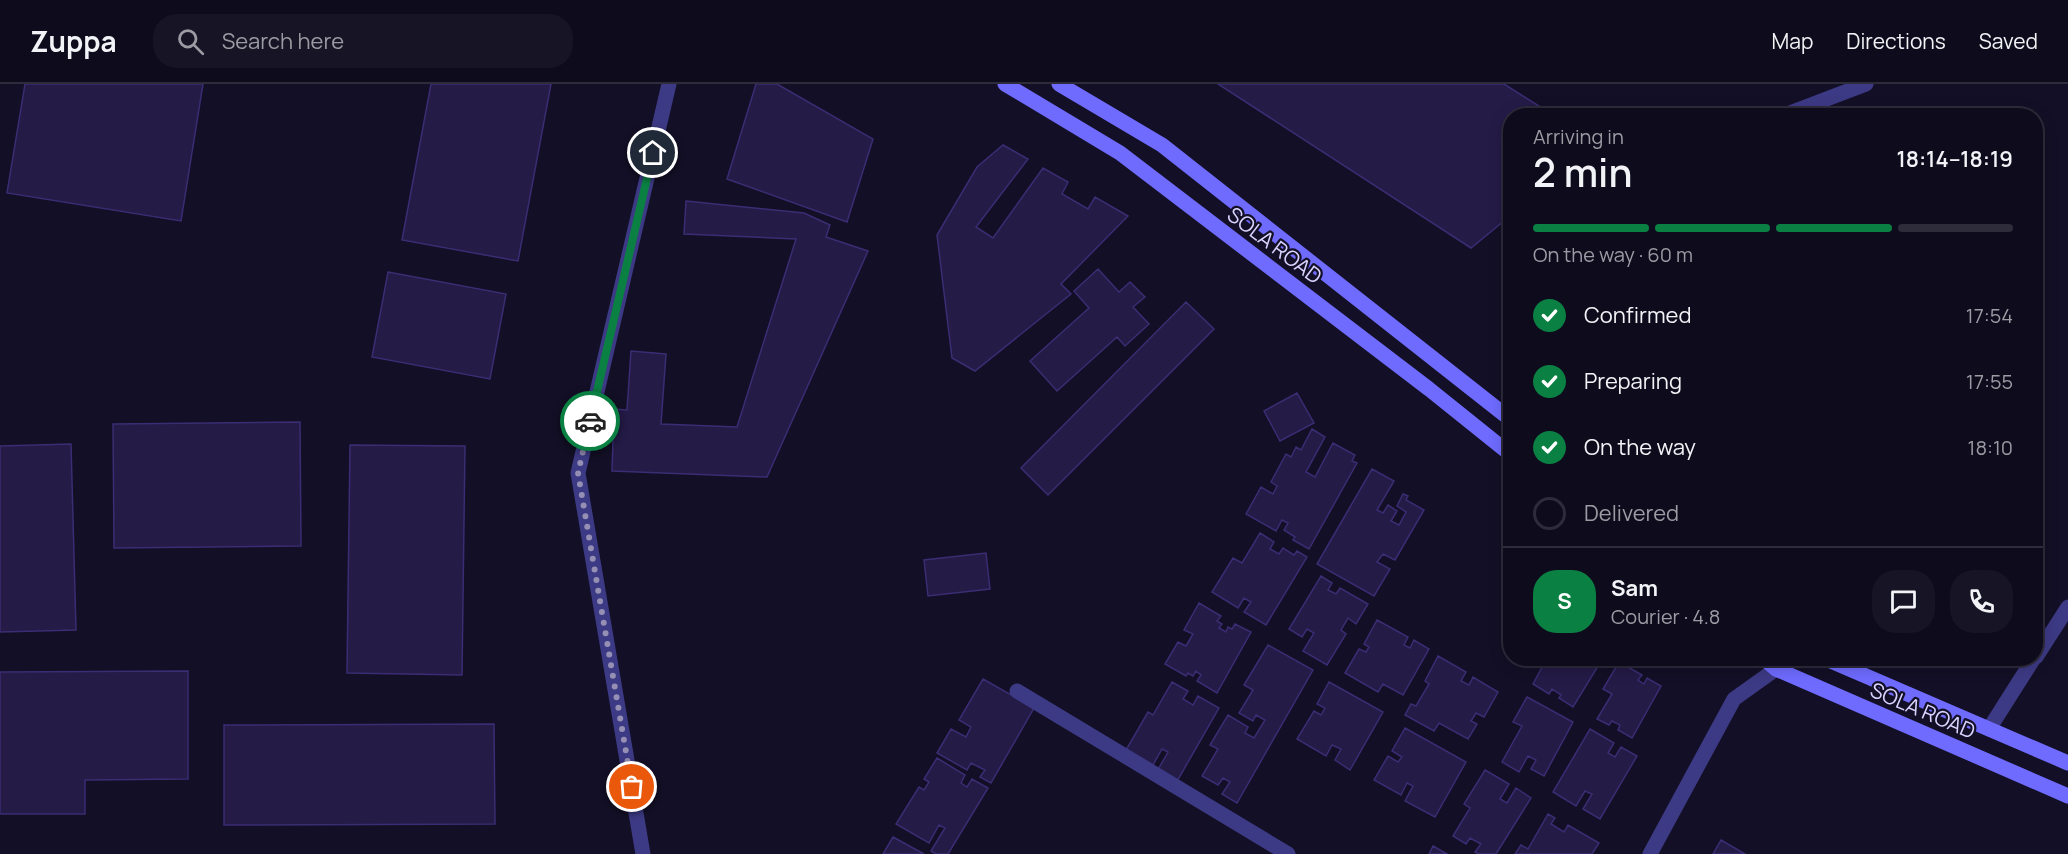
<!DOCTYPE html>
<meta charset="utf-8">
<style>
:root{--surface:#0e0b1c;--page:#171425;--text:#f1f3f6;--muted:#9b9ba3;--line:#2e2b3b;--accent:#0b8043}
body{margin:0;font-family:Manrope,sans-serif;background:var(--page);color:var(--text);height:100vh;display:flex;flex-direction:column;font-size:22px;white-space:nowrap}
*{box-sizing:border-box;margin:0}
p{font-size:20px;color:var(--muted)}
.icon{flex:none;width:33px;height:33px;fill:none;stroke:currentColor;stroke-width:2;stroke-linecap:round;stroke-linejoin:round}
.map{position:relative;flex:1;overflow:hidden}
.details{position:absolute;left:1503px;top:24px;width:540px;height:558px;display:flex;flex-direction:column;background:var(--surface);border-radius:24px;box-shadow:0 3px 15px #0003,0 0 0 2px var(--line)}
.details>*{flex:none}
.pin{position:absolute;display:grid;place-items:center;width:51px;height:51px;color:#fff;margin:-26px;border:3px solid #fff;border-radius:50%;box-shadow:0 2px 6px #0007}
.courier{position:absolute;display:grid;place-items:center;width:60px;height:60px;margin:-30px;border:4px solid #0b8043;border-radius:50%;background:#fff;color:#222;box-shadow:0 2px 8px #0007}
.summary em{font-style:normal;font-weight:600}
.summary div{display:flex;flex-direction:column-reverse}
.summary{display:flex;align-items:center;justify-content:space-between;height:102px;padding:0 30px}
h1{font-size:39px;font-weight:600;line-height:45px}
.bar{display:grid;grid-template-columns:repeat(4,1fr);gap:9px 6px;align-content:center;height:72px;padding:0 30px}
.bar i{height:8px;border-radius:4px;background:var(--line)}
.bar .current{background:var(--accent)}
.bar p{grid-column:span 4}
.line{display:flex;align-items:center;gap:15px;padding:0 30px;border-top:2px solid var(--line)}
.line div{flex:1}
.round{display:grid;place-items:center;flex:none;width:63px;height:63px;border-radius:24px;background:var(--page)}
ol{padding:0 30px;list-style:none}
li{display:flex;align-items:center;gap:18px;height:66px}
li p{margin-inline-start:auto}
li .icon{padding:6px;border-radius:50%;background:var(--accent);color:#fff;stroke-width:4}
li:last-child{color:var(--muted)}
li i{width:33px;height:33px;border:3px solid var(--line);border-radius:50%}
header{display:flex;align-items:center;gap:36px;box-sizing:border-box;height:84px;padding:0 30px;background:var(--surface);border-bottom:2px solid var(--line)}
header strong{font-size:28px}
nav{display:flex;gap:33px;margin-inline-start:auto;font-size:21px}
.search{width:420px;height:54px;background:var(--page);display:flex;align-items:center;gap:15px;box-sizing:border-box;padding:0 21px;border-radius:24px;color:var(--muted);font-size:22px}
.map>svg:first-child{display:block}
</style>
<header>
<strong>Zuppa</strong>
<div class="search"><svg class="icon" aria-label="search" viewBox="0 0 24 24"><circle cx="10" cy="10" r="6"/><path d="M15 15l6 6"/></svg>Search here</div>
<nav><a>Map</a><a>Directions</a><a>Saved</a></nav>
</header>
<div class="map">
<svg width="2068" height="770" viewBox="0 0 2068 770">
<rect width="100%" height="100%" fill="#130f26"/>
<path fill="#241b47" stroke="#3b2d73" stroke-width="1.5" d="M25,0H203L181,137L7,109Z
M431,0H551L518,177L402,156Z
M756,0H777L873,55L847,138L727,95Z
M1218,0H1504L1555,32H1510V132L1471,164Z
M1003,61L1028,75L976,143L993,154L1043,84L1068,98L1062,110L1088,125L1095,113L1128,132L1061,200L1071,210L975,287L952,274L937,151L977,83Z
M686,117L804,129L830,141L826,153L868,167L767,393L612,387L614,325L627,326L631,267L666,270L661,340L737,343L796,155L684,150Z
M1098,185L1119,208L1130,198L1145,213L1133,223L1149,240L1125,262L1117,253L1057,307L1030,277L1089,224L1074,207Z
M388,188L506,210L490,295L372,273Z
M1186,218L1214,245L1048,411L1021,384Z
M1297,309L1314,339L1280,357L1264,327Z
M300,338L301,462L114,464L113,340Z
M1312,345L1325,353L1306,388L1315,393L1333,359L1355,371L1352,377L1357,379L1309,465L1293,456L1295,453L1284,446L1288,439L1282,436L1276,447L1246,430L1261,403L1273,410L1277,402L1271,398L1286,370L1291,373L1296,363L1301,366Z
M71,360L76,546L0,548V362Z
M350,361L465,362L462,591L347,589Z
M1372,385L1394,397L1377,426L1383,429L1388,421L1397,427L1391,437L1399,441L1406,428L1397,422L1403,410L1408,412L1406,416L1424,426L1395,476L1383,470L1377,478L1390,485L1374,512L1317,480Z
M1260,449L1274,458L1270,465L1279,470L1283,464L1294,471L1297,467L1307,473L1266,541L1244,528L1251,518L1244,514L1238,524L1212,508L1233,474L1242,479Z
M986,469L990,505L928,512L924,476Z
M1321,492L1332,499L1328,506L1336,510L1340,504L1368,520L1356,540L1348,534L1341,546L1346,550L1327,581L1303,567L1314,549L1307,545L1302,553L1289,545Z
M1199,519L1221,532L1217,537L1222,540L1219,544L1226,548L1228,543L1232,545L1235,540L1251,548L1217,609L1197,597L1201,591L1196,587L1193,592L1188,589L1186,592L1165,580L1178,558L1186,562L1193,550L1184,546Z
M1377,536L1408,553L1404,561L1410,564L1414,556L1429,565L1403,611L1383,600L1378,608L1345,589L1359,565L1366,568L1369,563L1364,560Z
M1268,561L1313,586L1237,719L1222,710L1230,698L1223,694L1218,701L1202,692L1218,665L1210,661L1228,631L1248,643L1245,649L1254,654L1265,636L1256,631L1253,637L1239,629L1253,606L1244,601Z
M1438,572L1466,588L1461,597L1469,601L1473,593L1498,608L1484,633L1476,629L1471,637L1477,640L1468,655L1439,639L1434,647L1405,631L1411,620L1416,622L1429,600L1425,597Z
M1547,574H1603L1573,623L1559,614L1561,611L1552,605L1549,610L1533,600Z
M1619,578L1642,591L1638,596L1644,600L1647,594L1661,602L1632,654L1618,646L1620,641L1612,637L1609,641L1597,635L1612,610L1603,605Z
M188,587V695L85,696V730H0V588Z
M983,595L1034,624L991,699L980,693L985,686L971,679L967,686L937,669L951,645L966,653L971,643L959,636Z
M1172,598L1188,607L1183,615L1193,621L1198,612L1219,624L1176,699L1156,689L1168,668L1162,665L1153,681L1126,666L1148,628L1153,631Z
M1329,598L1383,628L1350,686L1335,676L1341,665L1332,661L1326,672L1297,655L1314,627L1321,631L1325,624L1317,620Z
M1527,613L1573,638L1544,692L1531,685L1536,676L1528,672L1519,688L1502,678L1522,642L1513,638Z
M494,640L495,740L224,741V641Z
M1405,644L1466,678L1435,733L1405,717L1413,702L1407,699L1401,711L1374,696L1388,672L1398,678L1402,673L1392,667Z
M1590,645L1614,659L1608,669L1615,673L1621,663L1637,672L1600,735L1583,725L1592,710L1585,707L1576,722L1553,708Z
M937,674L965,691L961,699L967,703L972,695L988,704L948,770H936L931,767L945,744L939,741L929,759L896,740L919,703L924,706L929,698L924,695Z
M1485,686L1509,700L1500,715L1507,719L1516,704L1531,714L1496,770H1479L1475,768L1481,760L1470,754L1466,760L1453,752L1470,724L1464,720Z
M1548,730L1555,734L1551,740L1564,748L1568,741L1599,759L1592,770H1515L1521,761L1528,765Z
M893,753L924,770H883Z
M1721,756L1745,770H1713Z
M1433,762L1447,770H1429Z"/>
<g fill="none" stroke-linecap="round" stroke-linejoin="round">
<path stroke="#3d3a85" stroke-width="15" d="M1782,32L1866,0
M2036,573L2068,523
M1017,607L1288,770
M1989,645L2034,574
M643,770L578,389L669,0
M1650,770L1734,615L1776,585L1783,574"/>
<path stroke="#6f6bff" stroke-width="15" d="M1005,0L1120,69L1429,305L1510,370
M1059,0L1162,61L1510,335
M1763,574L1776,585L2068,712
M1824,574L2068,679"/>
</g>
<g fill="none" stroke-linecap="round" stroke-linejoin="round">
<path stroke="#948fb3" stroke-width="6" stroke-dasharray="0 10.8" d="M590,337L578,389L632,703"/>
<path stroke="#0b8043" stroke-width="8" d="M590,337L653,69"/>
</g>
<g text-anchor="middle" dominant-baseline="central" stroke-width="4.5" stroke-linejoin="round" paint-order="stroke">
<g font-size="21" fill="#d9d4ff" stroke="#130f26">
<text transform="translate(1275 161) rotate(37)">SOLA ROAD</text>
<text transform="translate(1923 626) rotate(23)">SOLA ROAD</text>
</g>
</g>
</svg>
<div class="pin" style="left:632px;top:703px;background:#ea580c"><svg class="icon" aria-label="bag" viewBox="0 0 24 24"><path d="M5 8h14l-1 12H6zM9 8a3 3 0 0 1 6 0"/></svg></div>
<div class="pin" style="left:653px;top:69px;background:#1f2937"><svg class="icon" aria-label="home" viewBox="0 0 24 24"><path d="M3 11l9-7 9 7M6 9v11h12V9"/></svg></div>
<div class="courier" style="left:590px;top:337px"><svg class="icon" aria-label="car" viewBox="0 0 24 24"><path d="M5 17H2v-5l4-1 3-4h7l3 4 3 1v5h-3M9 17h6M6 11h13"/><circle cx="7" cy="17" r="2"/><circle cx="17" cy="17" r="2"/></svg></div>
<section class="details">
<div class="summary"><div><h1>2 min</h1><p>Arriving in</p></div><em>18:14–18:19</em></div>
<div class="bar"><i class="current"></i><i class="current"></i><i class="current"></i><i></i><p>On the way · 60 m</p></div>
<ol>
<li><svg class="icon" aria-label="check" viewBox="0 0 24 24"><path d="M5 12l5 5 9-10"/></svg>Confirmed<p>17:54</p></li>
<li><svg class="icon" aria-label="check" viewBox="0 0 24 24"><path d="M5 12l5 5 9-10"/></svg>Preparing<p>17:55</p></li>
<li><svg class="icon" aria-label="check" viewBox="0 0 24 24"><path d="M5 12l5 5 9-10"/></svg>On the way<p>18:10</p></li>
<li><i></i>Delivered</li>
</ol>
<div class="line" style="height:108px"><b class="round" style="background:var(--accent);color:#fff">S</b><div><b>Sam</b><p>Courier · 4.8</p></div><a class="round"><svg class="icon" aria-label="chat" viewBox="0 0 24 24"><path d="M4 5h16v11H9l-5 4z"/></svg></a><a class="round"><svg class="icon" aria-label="phone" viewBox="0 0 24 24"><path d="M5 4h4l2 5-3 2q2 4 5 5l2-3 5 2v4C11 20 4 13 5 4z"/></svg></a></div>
</section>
</div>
